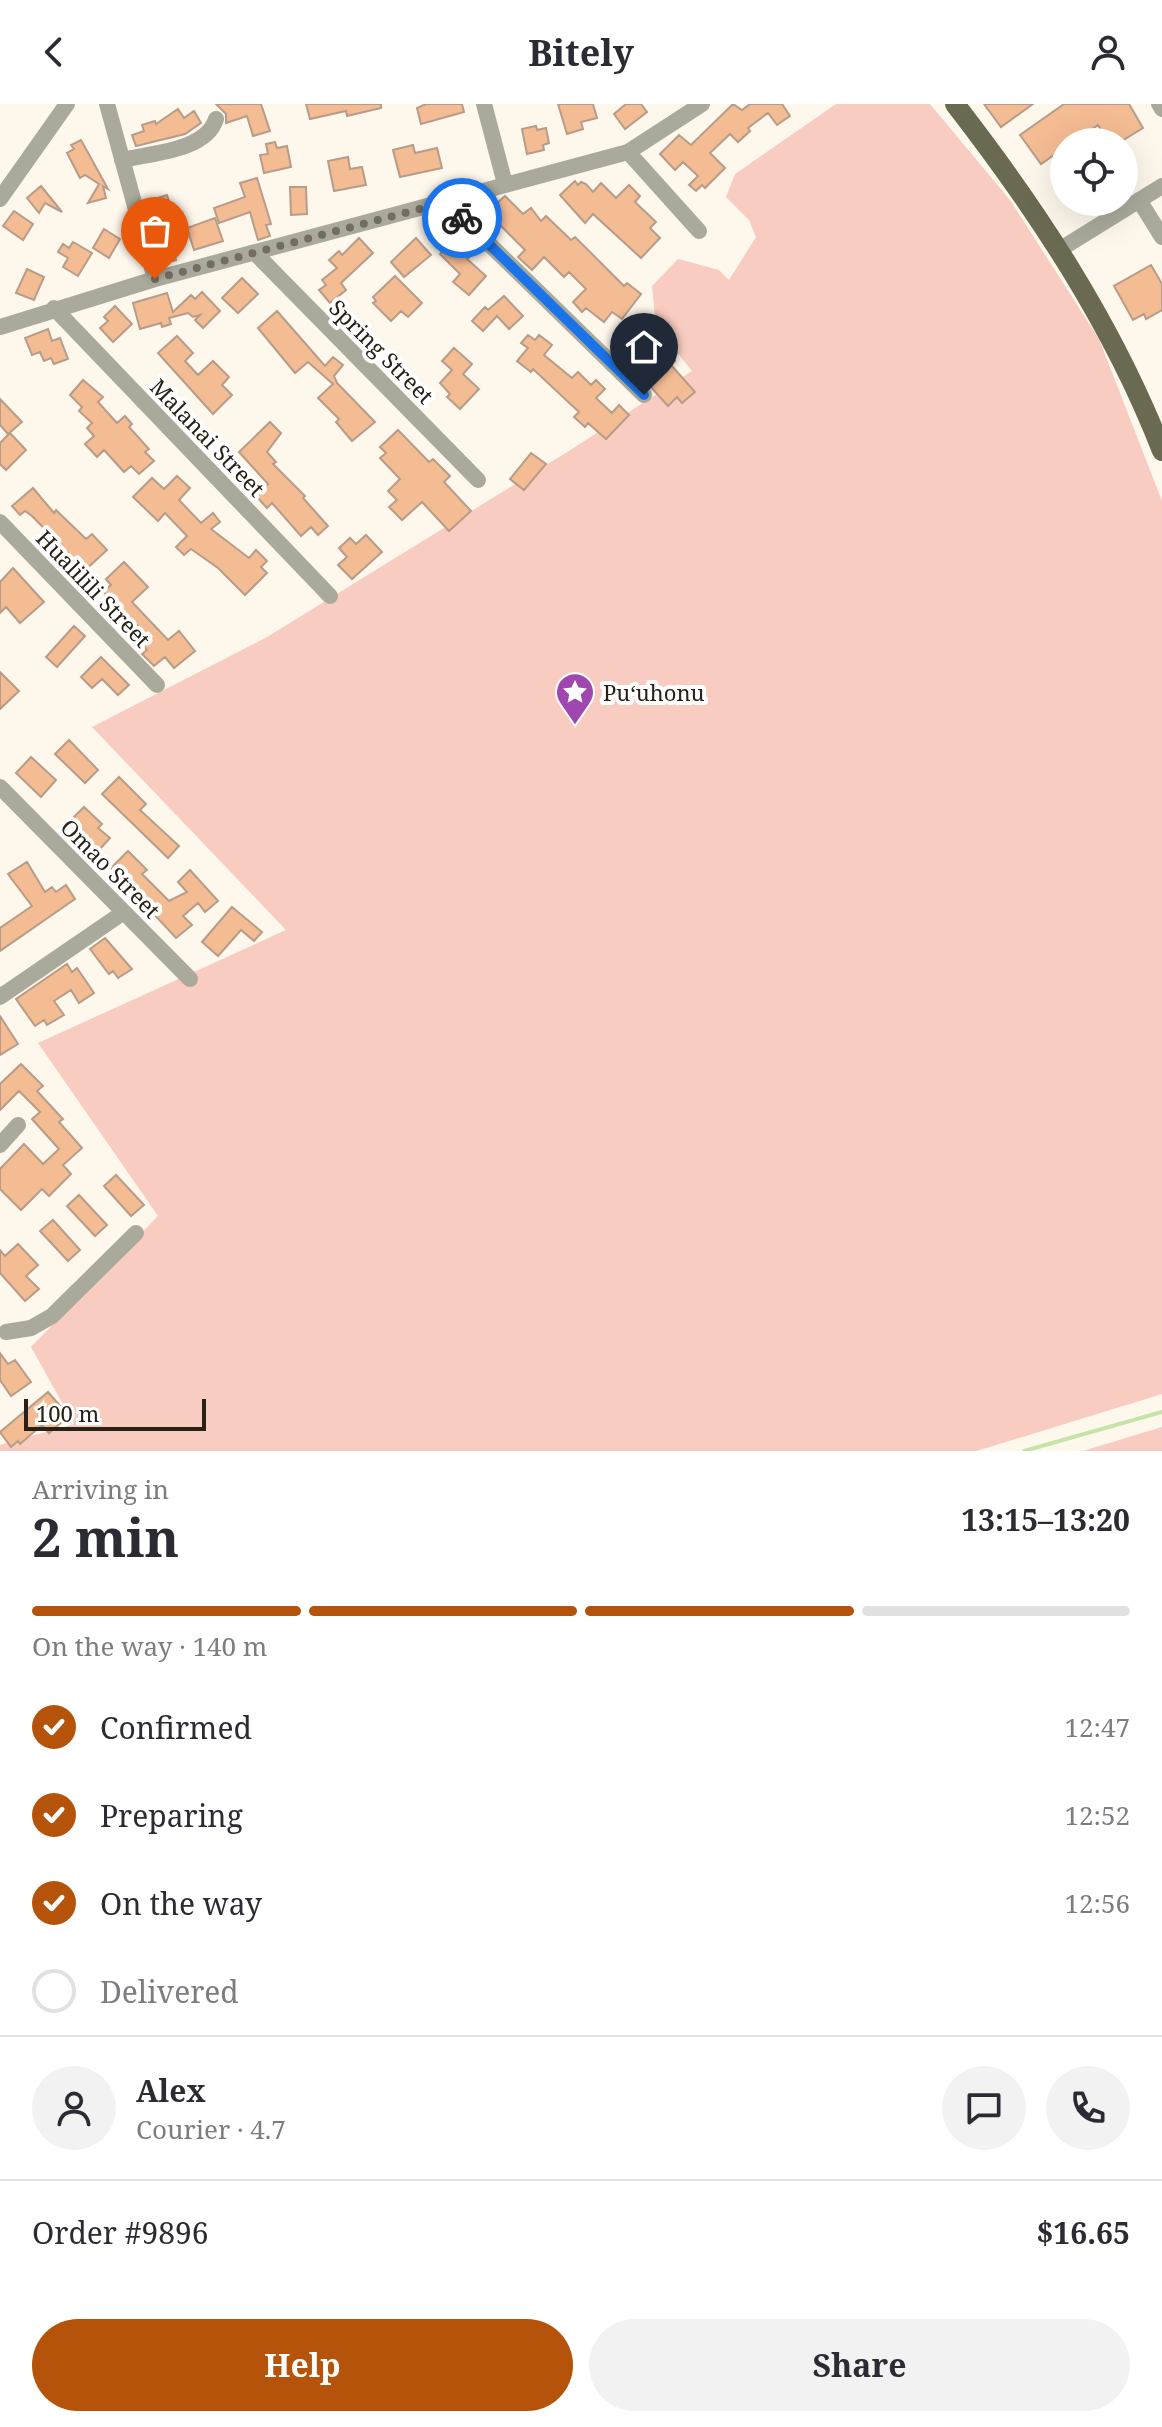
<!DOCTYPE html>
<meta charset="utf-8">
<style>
:root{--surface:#fff;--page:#f2f2f3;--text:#2b2b33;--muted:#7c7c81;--line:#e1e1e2;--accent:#b45309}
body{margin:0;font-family:"Noto Serif",serif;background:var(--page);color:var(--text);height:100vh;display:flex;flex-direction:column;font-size:30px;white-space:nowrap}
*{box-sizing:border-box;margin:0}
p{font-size:26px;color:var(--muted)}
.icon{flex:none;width:44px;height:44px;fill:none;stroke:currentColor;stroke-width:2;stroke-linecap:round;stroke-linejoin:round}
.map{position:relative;height:1347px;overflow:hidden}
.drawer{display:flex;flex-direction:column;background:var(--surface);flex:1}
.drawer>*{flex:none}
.buttons{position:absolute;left:1050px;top:24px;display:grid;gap:16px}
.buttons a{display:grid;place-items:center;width:88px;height:88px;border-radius:50%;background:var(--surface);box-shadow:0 8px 32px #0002;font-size:40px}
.scale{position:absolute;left:24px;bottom:20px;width:182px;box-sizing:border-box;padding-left:8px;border:4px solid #272116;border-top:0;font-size:22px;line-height:28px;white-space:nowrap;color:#272116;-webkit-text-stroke:6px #fff;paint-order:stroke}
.pin{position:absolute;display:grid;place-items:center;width:68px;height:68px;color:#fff;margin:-82px -34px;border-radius:50% 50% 50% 0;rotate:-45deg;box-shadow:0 0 8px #0007}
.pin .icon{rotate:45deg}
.courier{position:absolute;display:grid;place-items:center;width:80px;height:80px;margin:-40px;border:6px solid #1a73e8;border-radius:50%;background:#fff;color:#222;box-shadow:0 2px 10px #0007}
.summary em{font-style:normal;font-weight:700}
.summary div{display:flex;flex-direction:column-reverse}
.summary{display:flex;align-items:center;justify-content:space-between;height:136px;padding:0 32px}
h1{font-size:52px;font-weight:700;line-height:60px}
.bar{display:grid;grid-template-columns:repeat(4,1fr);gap:12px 8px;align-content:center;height:96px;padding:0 32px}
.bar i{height:10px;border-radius:6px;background:var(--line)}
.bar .active{background:var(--accent)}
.bar p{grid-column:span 4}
.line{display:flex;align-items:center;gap:20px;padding:0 32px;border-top:2px solid var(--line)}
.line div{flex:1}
.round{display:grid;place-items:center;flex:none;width:84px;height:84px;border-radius:42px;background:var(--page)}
ol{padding:0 32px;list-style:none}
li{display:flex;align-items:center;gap:24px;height:88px}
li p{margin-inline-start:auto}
li .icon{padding:8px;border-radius:50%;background:var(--accent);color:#fff;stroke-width:4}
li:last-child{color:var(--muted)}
li i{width:44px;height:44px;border:4px solid var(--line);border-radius:50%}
.cta{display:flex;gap:16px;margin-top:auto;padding:16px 32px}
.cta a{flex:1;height:92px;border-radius:48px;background:var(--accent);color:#fff;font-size:32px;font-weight:700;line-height:92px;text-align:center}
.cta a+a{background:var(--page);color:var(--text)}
header{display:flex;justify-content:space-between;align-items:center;height:104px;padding:0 32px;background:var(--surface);font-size:36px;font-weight:700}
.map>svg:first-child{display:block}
</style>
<header><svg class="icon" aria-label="back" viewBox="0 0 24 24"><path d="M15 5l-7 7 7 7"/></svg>Bitely<svg class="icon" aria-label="person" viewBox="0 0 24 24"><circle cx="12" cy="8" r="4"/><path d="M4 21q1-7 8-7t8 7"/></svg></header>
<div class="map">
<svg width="1162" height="1347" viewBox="0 0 1162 1347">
<rect width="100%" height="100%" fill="#fef7ec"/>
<path fill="#f9ccc1" d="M836,0H930L1010,96L1099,235L1162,397V1290L977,1347H0V1341L74,1320L31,1243L158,1112L38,939L286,826L92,623L267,533L572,345L692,267L656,222L652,182L678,155L719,166L729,176L756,133L749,116L726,93L735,70Z
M1162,1323V1347H1083Z"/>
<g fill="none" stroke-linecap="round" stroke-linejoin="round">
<path stroke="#c6e4a8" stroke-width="4" d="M1024,1347L1162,1308"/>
</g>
<path fill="#f4bc93" stroke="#b79c89" stroke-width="2" d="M216,0H261L270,27L253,32L247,12L226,19V10Z
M306,0H381V4L347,12L346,7L310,15Z
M426,0H462L464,8L421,20L417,4Z
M558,0H593L597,14L581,18L583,25L567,30Z
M626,0H641L647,8L625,25L614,10Z
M733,0L742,6L750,0H782L790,12L777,21L768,9L748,24L750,27L738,38L730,30L710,49L725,64L705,84L702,81L696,87L689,81L698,72L683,58L675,66L660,50L679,31L691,41Z
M984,0H1033L1001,23Z
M1064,0H1129L1143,24L1120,38H1108L1098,21L1074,38H1064V59L1057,49L1041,60L1020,31Z
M178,5L184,14L194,7L201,19L185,30L136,42L132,31L144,27L142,21L155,17L156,20Z
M536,22L537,26L546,24L549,39L543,41L544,46L527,50L522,25Z
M81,36L108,85L103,82L106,94L88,99L99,80L85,71L80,74L67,49L74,45L71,41Z
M275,38L277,44L287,42L291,63L264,69L260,51L268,50L266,40Z
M413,41L415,49L437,44L442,64L400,73L393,46Z
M348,53L350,65L362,63L366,81L334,87L328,57Z
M257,74L271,120L266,121L270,132L258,136L250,108L219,119L214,104L245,93L240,79Z
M575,77L578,81L581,78L586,80L593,88L601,79L616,94L629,81L640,92L635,98L656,118L650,124L660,134L641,154L593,110L585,119L560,91Z
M41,82L62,108L45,99L39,109L27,94Z
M290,83H306L307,110L291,111Z
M167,91L174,113L165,116L176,156L162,160L145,98Z
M505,92L523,110L531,104L541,117L546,112L571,136L575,133L624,182L627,179L641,190L622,215L612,208L604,218L586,204L582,208L573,198L586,185L569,168L564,173L544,153L532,166L518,153L525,146L500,121L491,126L482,118L486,114L483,112Z
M14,107L33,120L23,136L3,122Z
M215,114L223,137L194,146L187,124Z
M454,122L466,133L462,137L471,152L467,155L486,172L469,191L453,178L460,170L440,150L450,140L443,133Z
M104,125L120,135L109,154L93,144Z
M359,134L373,149L341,179L346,186L330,199L319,186L326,181L322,176L337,164L329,156L339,147L342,151Z
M416,134L431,151L404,173L391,158Z
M73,138L92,149L78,172L63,163L68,154L58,148L63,140L69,144Z
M1151,161L1162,180V206L1146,215L1144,210L1133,216L1114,182Z
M27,165L44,173L34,196L16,189Z
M395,172L422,199L408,213L401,207L391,217L373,199L376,197L373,193Z
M242,174L258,190L238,209L222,194Z
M202,188L220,207L203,224L195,216L200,211L193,213L188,209L169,214L171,220L162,223L161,219L140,225L133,199L167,189L173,208L191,191L195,195Z
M504,192L523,212L509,225L497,212L483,227L472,217L485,203L488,206Z
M115,202L132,220L113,238L100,224L108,217L104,213Z
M277,207L325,262L333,253L343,261L334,272L337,279L375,318L352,337L336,318L339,315L318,294L333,280L308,258L295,269L258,224Z
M629,218L653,241L656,238L675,257L671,261L695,288L682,299L677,293L668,302L640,271L649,262L636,249L629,256L619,246L626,239L617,230Z
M48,225L52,237L60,234L68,255L54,260L51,254L44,257L40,248L32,251L25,234Z
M528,231L535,236L539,231L552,241L544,251L572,274L578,268L591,281L596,276L605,285L596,294L612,309L619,301L629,311L606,335L588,319L585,323L574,313L579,308L533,265L531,268L517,257L528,244L521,239Z
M177,232L193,249L185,257L198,271L213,257L229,273L222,281L232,291L213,310L158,249Z
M454,244L472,260L463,270L479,285L460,305L447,293L450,290L440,279L452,266L442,257Z
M83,276L103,293L98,298L117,319L125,312L132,320L129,323L149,345L145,348L154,357L139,370L131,362L124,368L104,346L97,353L85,340L94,332L87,324L92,319L79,307L82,303L70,291Z
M0,295L22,318L8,330L0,321Z
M270,318L281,329L267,348L276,358L273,360L305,392L303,394L328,422L318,431L311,423L301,432L272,399L267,404L256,392L268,380L239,348Z
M398,326L429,358L433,355L450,372L444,378L471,407L449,427L422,398L402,416L389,403L397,396L388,387L400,375L380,354L386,349L380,343Z
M10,329L26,346L6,366L0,360V339Z
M531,349L546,360L524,386L510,375Z
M177,372L190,384L179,396L201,419L213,409L220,418L211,425L249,454L256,446L267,457L261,463L267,469L245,491L218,464L191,445L184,451L176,443L187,432L165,409L158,417L133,393L152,374L164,385Z
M33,384L54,409L56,406L86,435L92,430L107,446L82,469L67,453L69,450L32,412L25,407L20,411L12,402Z
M366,431L382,448L352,475L338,461L347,453L339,444L350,434L356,440Z
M124,458L148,483L132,498L168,536L179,527L195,547L174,564L165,553L154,562L142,550L147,546L130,528L138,522L103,488L111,481L106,475Z
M13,464L44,498L20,519L6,503L0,509V478Z
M74,522L85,532L57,563L46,553Z
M101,553L129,581L118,591L102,575L92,584L81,573Z
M0,568L19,587L0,605Z
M69,636L98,666L85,679L55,650Z
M31,653L56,676L41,693L16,669Z
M119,673L146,700L140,706L179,742L168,754L102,690Z
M84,703L102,720L98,724L110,734L99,746L68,719Z
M128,747L147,766L142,770L169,797L187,788L178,778L190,766L218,797L205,808L198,799L183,812L192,821L176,834L111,764Z
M27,758L45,788L52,783L56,788L66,781L75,795L0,847V824L32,802L8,770Z
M232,803L262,828L254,837L241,826L218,852L202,838Z
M105,834L132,865L118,874L113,867L109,870L90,845Z
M67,860L72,868L77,864L94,889L79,899L71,886L54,897L64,911L47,921L44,916L35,922L16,895Z
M0,912L18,940L0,951Z
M21,960L43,982L37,987L63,1015L59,1018L82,1044L63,1061L71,1070L49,1092L42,1085L21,1106L0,1085V1065L24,1040L43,1060L59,1045L32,1015L40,1008L19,987L0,1006V980Z
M116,1071L144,1101L131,1112L104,1082Z
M79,1091L107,1121L95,1132L67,1102Z
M53,1116L80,1146L68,1157L40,1127Z
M18,1140L38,1161L26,1172L39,1185L25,1197L0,1169V1146L5,1152Z
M0,1249L8,1260L15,1256L31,1278L11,1292L0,1276Z
M48,1288L69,1312L49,1329L42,1321L20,1340L18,1337L11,1343L0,1328Z"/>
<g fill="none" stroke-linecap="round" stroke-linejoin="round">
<path stroke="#aaaa9c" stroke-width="16" d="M107,0L155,175
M484,0L505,80
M1159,0L1162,5
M628,48L699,127
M122,56C151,49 206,47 216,15
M0,95L67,0
M1139,96L1162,133
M446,98L644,291
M1059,146L1162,82
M255,149L478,376
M54,204L330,492
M0,223L155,175L628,48L702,0
M0,418L157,581
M0,683L190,875
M0,893L124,808
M0,1041L18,1021
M6,1228L31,1224L52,1212L136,1129"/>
<path stroke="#6a6952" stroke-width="20" d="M955,0C1038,107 1113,221 1162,347"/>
</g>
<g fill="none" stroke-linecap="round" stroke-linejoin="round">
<path stroke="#726c61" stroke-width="8" stroke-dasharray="0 14.4" d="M155,175L446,98L462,114"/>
<path stroke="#1a73e8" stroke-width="10" d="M462,114L644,291"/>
</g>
<defs>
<symbol id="sight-pin" viewBox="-11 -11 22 30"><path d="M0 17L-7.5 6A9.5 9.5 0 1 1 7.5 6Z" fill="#9f46b1" stroke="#fff"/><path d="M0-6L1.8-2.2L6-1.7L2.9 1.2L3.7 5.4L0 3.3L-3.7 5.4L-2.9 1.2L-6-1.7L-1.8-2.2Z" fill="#fff"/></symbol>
</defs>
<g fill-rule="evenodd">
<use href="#sight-pin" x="553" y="566" width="44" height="60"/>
</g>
<g text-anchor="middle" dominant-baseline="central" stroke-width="8" stroke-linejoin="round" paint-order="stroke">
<g font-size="22" fill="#272116" stroke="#fff">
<text transform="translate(382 247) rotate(45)">Spring Street</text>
<text transform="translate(208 333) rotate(46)">Malanai Street</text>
<text transform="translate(94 484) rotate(46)">Hualilili Street</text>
<text transform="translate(111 764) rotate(45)">Omao Street</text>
</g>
<g font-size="22" fill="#272116" stroke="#fff" text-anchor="start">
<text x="603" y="588">Puʻuhonu</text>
</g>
</g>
</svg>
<div class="buttons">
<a><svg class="icon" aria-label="locate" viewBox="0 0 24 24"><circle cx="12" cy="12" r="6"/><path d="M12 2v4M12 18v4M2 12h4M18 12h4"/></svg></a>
</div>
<div class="scale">100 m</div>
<div class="pin" style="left:155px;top:175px;background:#ea580c"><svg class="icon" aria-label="bag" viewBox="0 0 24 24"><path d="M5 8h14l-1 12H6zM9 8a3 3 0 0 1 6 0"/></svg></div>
<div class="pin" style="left:644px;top:291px;background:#1f2937"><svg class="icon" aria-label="home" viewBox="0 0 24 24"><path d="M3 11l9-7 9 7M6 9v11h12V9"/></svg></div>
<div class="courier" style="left:462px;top:114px"><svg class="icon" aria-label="bike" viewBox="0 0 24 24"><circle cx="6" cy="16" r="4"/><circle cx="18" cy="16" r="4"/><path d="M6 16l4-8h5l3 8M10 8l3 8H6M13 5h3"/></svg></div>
</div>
<section class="drawer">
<div class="summary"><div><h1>2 min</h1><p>Arriving in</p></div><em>13:15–13:20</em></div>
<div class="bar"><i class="active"></i><i class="active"></i><i class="active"></i><i></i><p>On the way · 140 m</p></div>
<ol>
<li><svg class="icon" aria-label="check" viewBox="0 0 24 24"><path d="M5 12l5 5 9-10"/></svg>Confirmed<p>12:47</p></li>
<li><svg class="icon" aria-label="check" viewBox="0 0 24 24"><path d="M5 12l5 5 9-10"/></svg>Preparing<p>12:52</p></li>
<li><svg class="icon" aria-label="check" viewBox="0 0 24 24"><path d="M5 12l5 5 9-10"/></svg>On the way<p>12:56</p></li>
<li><i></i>Delivered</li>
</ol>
<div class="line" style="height:144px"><a class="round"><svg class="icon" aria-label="person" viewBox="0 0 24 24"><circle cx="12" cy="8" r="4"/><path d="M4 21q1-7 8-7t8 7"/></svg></a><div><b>Alex</b><p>Courier · 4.7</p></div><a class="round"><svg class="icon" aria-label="chat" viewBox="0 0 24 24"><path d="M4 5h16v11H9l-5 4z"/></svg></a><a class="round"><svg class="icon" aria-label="phone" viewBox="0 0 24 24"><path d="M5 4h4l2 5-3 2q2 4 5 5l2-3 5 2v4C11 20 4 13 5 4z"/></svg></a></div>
<div class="line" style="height:104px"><div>Order #9896</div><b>$16.65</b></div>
<div class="cta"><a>Help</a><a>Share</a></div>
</section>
